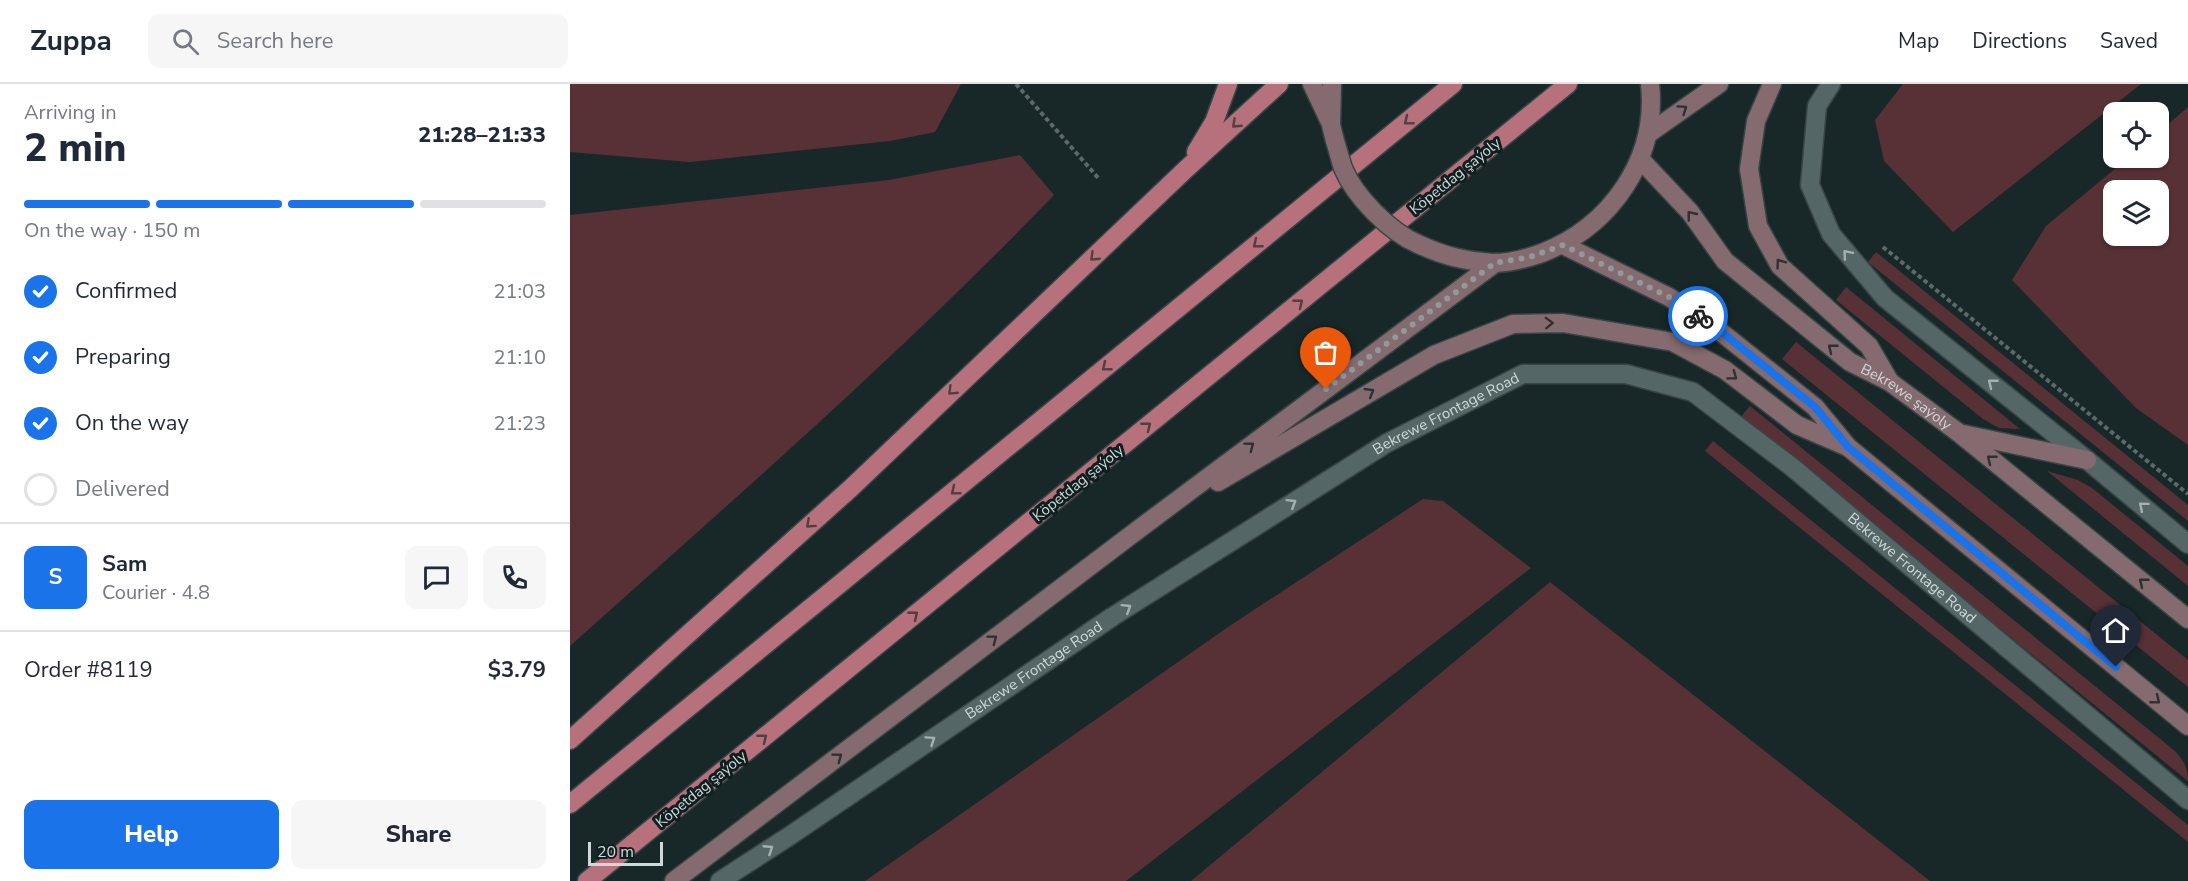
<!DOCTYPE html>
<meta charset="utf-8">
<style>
:root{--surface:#fff;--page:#f6f6f7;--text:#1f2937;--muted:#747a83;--line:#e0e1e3;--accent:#1a73e8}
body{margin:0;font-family:"Nunito Sans",sans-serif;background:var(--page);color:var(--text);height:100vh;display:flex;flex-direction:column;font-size:22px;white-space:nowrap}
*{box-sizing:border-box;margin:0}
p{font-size:20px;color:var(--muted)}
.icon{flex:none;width:33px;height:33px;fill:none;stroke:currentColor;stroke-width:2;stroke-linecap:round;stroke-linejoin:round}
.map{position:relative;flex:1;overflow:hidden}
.details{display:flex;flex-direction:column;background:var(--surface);width:570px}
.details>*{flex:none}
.tools{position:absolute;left:1533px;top:18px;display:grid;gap:12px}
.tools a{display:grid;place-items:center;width:66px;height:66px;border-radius:12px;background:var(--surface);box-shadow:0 2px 4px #0004;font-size:30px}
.scale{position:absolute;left:18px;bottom:15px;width:75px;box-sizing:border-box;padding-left:6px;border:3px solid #cfd9d9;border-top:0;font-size:16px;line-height:21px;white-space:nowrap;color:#cfd9d9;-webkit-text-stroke:4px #0f1e1e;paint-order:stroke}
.pin{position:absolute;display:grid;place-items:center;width:51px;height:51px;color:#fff;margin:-62px -26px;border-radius:50% 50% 50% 0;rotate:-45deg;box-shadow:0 0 6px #0007}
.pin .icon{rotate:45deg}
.courier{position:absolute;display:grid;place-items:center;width:60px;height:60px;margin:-30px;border:4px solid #1a73e8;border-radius:50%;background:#fff;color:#222;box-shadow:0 2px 8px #0007}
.head em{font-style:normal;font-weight:800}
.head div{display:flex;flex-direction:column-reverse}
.head{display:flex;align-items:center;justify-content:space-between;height:102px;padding:0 24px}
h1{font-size:39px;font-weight:800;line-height:45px}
.bar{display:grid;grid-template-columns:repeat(4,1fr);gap:9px 6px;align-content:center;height:72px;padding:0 24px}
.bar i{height:8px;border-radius:4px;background:var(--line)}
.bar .selected{background:var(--accent)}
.bar p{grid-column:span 4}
.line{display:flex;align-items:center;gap:15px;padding:0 24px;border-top:2px solid var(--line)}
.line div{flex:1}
.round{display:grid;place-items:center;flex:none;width:63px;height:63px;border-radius:12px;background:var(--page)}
ol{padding:0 24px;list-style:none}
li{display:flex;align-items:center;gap:18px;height:66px}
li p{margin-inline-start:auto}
li .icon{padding:6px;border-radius:50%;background:var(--accent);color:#fff;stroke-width:4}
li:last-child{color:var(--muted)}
li i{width:33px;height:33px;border:3px solid var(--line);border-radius:50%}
.cta{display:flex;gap:12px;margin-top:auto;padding:12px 24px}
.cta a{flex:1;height:69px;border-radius:12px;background:var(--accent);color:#fff;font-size:24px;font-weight:800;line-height:69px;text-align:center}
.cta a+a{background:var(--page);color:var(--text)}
header{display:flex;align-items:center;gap:36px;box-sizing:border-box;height:84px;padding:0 30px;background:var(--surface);border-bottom:2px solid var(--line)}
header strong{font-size:28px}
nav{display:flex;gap:33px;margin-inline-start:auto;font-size:21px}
.search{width:420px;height:54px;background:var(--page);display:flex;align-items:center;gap:15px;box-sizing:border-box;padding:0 21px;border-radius:12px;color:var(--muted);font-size:22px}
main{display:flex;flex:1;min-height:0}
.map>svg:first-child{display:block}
</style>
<header>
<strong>Zuppa</strong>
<div class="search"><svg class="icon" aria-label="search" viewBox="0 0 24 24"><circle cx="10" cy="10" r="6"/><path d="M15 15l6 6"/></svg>Search here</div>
<nav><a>Map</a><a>Directions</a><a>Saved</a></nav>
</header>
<main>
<section class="details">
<div class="head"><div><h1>2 min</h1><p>Arriving in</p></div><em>21:28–21:33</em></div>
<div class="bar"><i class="selected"></i><i class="selected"></i><i class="selected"></i><i></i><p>On the way · 150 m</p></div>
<ol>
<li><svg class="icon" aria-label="check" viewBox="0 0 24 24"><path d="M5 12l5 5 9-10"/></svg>Confirmed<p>21:03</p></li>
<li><svg class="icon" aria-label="check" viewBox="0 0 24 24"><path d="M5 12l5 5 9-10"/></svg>Preparing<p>21:10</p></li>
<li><svg class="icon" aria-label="check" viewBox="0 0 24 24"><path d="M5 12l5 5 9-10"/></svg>On the way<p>21:23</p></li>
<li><i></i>Delivered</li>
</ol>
<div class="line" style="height:108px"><b class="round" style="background:var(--accent);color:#fff">S</b><div><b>Sam</b><p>Courier · 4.8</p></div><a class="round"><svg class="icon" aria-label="chat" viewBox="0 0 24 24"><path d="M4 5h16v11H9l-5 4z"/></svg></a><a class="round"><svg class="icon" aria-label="phone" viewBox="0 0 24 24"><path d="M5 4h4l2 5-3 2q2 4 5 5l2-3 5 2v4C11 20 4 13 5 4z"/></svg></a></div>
<div class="line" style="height:78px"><div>Order #8119</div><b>$3.79</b></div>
<div class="cta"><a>Help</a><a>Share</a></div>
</section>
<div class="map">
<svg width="1618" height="797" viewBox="0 0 1618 797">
<rect width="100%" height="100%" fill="#182828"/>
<path fill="#583136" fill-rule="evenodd" d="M0,0H391L365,48L320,57L120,78L0,68Z
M1333,0H1571L1383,148L1314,77L1305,36Z
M1618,23V361L1566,324L1442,196L1476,142L1558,74H1588L1589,48ZM1544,106H1588V152H1544Z
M450,71L484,111C331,270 164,415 0,562V131L319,96Z
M1306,168L1618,421V437L1298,178Z
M1276,203L1450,345L1429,344L1413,335L1266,216Z
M1226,258L1618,576V603L1212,275Z
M1180,322L1605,667C1614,677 1618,684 1618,697L1170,334Z
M1143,357L1618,741V758L1135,367Z
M1477,387L1508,396L1522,404L1618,482V502Z
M853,415L873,417L961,484L556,797H295L658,543Z
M980,498L1360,797H621Z"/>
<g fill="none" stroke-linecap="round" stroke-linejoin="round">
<defs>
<g id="street">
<path d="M1261,0L1247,22L1240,101L1261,150L1315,214L1517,376L1618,460"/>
<path id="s1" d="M150,797L221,751L542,533L817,359L953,290H1056L1123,308L1222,383L1618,716"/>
</g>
<g id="secondary">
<path d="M742,0L759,36"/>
<path d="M762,0L761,41L765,57"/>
<path d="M1202,0L1186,37L1179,85L1188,142L1210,182L1299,262L1320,298"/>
<path d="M1078,50L1149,0"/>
<path id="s2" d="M1070,75L1120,128L1155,177L1280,278L1320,298L1389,349L1618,535"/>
<path d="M848,160C874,172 894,177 923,179C939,179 958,174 972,169C1041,142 1088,75 1080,0"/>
<path d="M993,161L1099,213L1147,245L1245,323L1278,363L1618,642"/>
<path d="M1393,350L1517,376"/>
<path d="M648,398L864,271L943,240L993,239L1103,258L1155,286L1227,341L1278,363"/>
<path d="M104,797L569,445L925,179"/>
</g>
<path id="primary" d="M626,68L644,38L658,0
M0,656L281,404L615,86L709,0
M0,720L883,0
M17,797L998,0"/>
</defs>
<use href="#street" stroke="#384544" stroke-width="21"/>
<use href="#secondary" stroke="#384544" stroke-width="21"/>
<use href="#primary" stroke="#384544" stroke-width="21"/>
<path stroke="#5b6969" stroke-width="4" stroke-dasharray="4.5 3" stroke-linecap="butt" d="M446,0L530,96
M1313,163L1618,410"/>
<use href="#street" stroke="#546665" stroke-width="18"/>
<use href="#secondary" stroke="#856b70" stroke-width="18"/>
<use href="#primary" stroke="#b6717c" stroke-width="18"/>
<defs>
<path id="secondary-bridge" d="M765,57C768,66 770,75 773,84C785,113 820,148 848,160"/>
</defs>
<use href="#secondary-bridge" stroke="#384544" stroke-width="21" stroke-linecap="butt"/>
<use href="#secondary-bridge" stroke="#856b70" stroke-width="18"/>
</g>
<defs><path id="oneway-chevron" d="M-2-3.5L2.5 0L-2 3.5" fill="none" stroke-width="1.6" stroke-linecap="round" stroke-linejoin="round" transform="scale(1.5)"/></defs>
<g stroke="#2c3132">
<use href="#oneway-chevron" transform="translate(1113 25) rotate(-35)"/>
<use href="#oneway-chevron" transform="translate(1121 131) rotate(-129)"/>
<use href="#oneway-chevron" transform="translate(1210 179) rotate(-126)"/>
<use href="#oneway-chevron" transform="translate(979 239) rotate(-2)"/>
<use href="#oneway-chevron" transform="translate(1262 264) rotate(-141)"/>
<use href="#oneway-chevron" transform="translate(1163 292) rotate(37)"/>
<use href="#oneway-chevron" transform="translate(800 308) rotate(-31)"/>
<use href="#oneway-chevron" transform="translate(680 362) rotate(-37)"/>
<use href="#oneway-chevron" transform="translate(1421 375) rotate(-141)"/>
<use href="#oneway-chevron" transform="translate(1573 498) rotate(-141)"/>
<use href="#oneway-chevron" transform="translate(423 555) rotate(-37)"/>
<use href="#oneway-chevron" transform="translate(1586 616) rotate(39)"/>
<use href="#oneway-chevron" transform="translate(268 673) rotate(-37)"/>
</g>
<g stroke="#523f44">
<use href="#oneway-chevron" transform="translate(838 37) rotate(141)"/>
<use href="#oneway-chevron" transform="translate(666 40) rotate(137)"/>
<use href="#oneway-chevron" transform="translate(687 160) rotate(141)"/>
<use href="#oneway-chevron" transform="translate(524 173) rotate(136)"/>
<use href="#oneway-chevron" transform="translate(729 219) rotate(-39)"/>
<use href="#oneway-chevron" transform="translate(536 283) rotate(141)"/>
<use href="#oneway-chevron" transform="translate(382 307) rotate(136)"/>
<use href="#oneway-chevron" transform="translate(577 342) rotate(-39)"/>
<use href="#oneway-chevron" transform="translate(385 407) rotate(141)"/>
<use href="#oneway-chevron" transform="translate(240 440) rotate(138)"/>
<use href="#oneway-chevron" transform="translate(344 531) rotate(-39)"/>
<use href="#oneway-chevron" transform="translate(193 654) rotate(-39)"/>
</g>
<g stroke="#a4b1b0">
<use href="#oneway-chevron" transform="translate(1277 170) rotate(-130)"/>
<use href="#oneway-chevron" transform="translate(1422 299) rotate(-141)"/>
<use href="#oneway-chevron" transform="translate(722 419) rotate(-32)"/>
<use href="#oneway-chevron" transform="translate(1573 422) rotate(-140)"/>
<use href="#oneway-chevron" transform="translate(557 524) rotate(-32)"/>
<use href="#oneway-chevron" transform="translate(361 656) rotate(-34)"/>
<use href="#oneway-chevron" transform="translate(199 765) rotate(-33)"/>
</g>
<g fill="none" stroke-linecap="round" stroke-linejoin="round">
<path stroke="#8f9b9b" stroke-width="6" stroke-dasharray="0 10.8" d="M756,305L925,179L960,173L993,161L1099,213L1128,232"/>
<path stroke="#1a73e8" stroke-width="8" d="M1128,232L1148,245L1245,323L1278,363L1546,583"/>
</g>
<g text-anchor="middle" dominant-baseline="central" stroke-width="6" stroke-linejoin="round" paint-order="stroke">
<g font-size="15" fill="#cfd9d9" stroke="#0f1e1e">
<text transform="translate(885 92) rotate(-39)">Köpetdag şaýoly</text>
<text stroke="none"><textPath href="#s2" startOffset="360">Bekrewe şaýoly</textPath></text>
<text stroke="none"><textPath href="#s1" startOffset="864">Bekrewe Frontage Road</textPath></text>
<text transform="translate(508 399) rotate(-39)">Köpetdag şaýoly</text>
<text stroke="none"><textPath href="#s1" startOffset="1404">Bekrewe Frontage Road</textPath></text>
<text stroke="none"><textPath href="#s1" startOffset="378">Bekrewe Frontage Road</textPath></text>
<text transform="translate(131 705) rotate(-39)">Köpetdag şaýoly</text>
</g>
</g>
</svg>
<div class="tools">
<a><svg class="icon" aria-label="locate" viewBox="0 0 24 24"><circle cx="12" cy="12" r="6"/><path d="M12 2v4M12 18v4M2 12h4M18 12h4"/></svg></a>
<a><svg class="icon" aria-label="layers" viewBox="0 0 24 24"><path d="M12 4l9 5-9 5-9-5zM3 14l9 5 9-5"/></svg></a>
</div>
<div class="scale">20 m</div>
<div class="pin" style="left:756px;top:305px;background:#ea580c"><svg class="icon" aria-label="bag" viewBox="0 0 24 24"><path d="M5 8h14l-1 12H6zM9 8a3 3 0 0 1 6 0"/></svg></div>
<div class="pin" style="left:1546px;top:583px;background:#1f2937"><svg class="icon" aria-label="home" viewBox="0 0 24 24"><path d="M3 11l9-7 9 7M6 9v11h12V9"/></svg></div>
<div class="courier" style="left:1128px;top:232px"><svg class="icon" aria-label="bike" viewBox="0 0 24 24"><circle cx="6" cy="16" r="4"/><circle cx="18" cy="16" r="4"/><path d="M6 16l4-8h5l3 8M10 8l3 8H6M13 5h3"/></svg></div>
</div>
</main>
